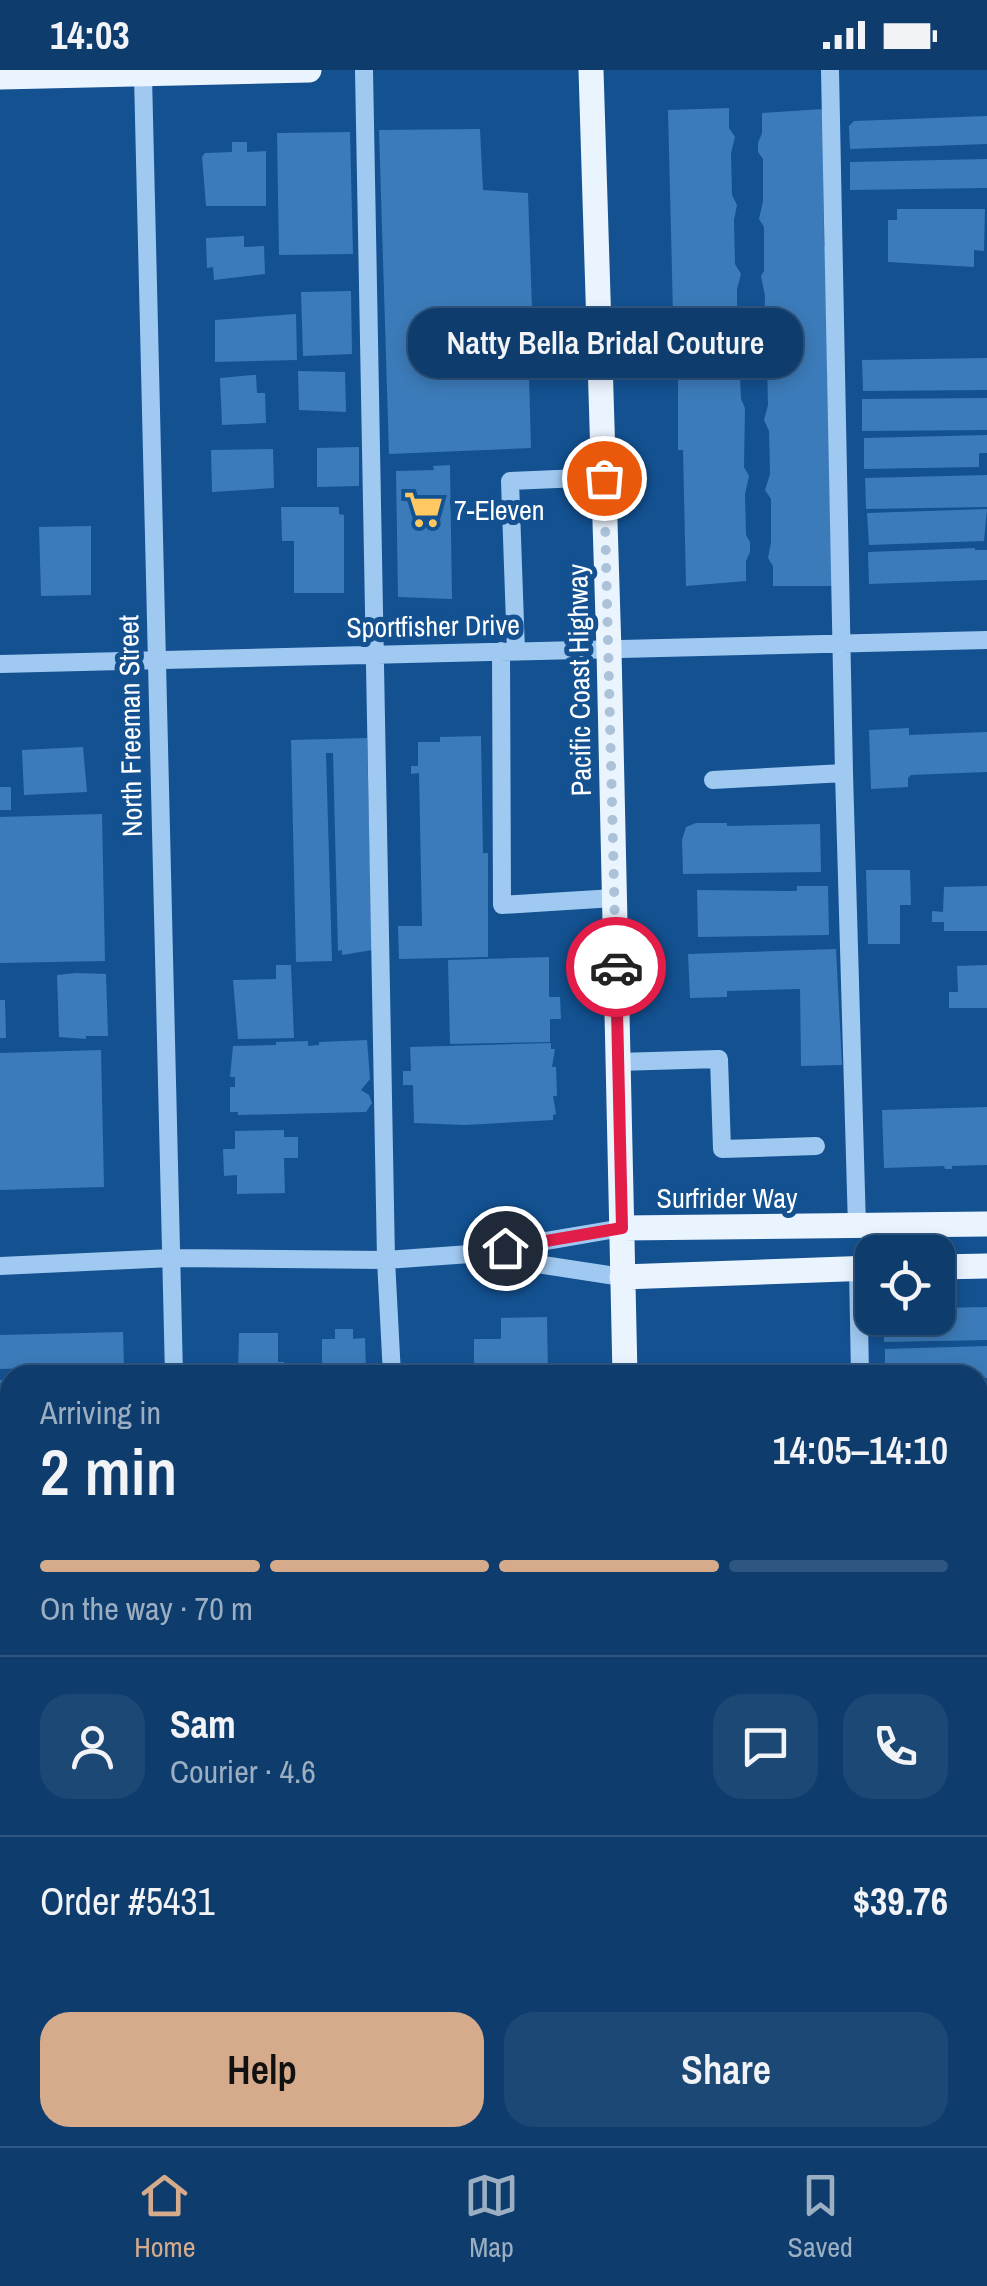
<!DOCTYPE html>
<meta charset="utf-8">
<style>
:root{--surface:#0e3d6d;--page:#1c4875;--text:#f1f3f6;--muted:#9baec2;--line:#2e5680;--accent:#d6ab8b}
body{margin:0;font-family:"Archivo Narrow",sans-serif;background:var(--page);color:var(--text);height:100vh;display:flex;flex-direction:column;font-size:38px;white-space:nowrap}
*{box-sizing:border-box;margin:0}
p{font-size:32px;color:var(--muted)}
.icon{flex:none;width:55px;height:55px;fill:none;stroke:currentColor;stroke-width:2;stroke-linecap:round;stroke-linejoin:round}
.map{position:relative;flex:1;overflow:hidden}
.sheet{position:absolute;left:0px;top:1295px;width:988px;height:782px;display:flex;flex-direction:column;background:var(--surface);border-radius:30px 30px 0 0;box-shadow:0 5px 15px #0003,0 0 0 2px var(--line)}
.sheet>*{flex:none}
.controls{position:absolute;left:855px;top:1165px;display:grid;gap:20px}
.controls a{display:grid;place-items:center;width:100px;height:100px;border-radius:20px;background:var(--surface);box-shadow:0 5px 15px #0003,0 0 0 2px var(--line);font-size:50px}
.pin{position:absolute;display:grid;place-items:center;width:85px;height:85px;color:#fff;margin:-42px;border:5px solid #fff;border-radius:50%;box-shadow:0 2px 10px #0007}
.courier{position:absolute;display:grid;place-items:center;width:100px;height:100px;margin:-50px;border:8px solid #e11d48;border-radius:50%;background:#fff;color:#222;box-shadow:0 2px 12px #0007}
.bubble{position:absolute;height:70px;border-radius:30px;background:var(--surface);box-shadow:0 5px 15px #0003,0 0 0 2px var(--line);font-size:32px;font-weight:600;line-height:70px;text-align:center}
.summary em{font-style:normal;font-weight:600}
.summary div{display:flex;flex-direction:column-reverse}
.summary{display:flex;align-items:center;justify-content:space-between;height:170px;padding:0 40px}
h1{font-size:65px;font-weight:600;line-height:75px}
.bar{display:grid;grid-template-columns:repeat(4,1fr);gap:15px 10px;align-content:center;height:120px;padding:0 40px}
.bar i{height:12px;border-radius:8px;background:var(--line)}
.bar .on{background:var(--accent)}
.bar p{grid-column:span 4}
.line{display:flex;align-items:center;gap:25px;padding:0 40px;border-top:2px solid var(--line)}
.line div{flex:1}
.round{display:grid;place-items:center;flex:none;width:105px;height:105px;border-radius:30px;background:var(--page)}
.button{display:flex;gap:20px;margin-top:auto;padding:20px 40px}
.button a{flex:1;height:115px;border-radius:30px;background:var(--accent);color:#111;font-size:40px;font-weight:600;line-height:115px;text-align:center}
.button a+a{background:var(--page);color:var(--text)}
.status{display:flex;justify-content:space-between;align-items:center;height:70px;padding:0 50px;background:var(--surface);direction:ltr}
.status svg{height:28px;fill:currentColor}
.menu{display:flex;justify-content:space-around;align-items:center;height:140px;border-top:2px solid var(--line);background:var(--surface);font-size:28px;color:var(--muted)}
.menu a{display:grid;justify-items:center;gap:5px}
.menu .on{color:var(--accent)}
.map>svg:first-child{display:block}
</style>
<div class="status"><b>14:03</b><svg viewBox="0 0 49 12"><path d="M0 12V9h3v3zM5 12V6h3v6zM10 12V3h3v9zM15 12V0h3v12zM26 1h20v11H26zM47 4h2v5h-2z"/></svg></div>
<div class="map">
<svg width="987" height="2076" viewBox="0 0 987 2076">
<rect width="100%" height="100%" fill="#135191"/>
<path fill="#3c7bb9" d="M729,38V58L735,67L731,83L732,125L737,135L734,150L735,194L741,204L737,219V261L743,279L739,285L741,329L745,338L744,397L749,406L745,424L746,465L750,472V482L746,491V511L686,516L683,380H678V243L673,244L668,40Z
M823,39L824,176H829L827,312L832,311L833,516H773V496L768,488L771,472V429L765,420L770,404L769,361L764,350L768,335L767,294L763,283L765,226L761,206L764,201V157L759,149L763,131V89L758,82V73L762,63V43Z
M987,46V74L850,79L849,56L854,51Z
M480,59L483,120L528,123L533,267H478V305L529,306L531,378L389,384L379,60Z
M350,62L353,184L279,185L277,63Z
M232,72H247V82L266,81V136H206L202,87L205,83L232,82Z
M987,89V118L850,120V92Z
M897,139H985L984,181L974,180V197L888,192V150H897Z
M244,166V177L264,176L265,204L214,210L213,197L207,198L206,168Z
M351,221L352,284L303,286L301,222Z
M296,244L297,290L215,292V250Z
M987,288V320L863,321L862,290Z
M298,301L345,302L346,342L299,340Z
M252,305H256L257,323H265L266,353L222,355L220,308Z
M987,328V360L862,361V329Z
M987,365V383H979V397L864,399V368Z
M359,377V416L317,417V378Z
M273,379L274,418L212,422L211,380Z
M450,395L452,529L398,527L396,401L434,400L433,396Z
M987,405V437L866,439L865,408Z
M281,437H339V444L344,445V523H294V471H282Z
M987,439L984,471L869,475L867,443Z
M91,456V525L41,526L39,457Z
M975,478V480H987V510L869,514L868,482Z
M909,658V665L987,662V702L911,705L908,708V717L871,719L869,660Z
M481,666L483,783H488V887L399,889L398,856H422L419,703L411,704V696H418V672H440V667Z
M367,668L372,880L342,885V880L338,881L333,683H326L332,891L296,892L291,670Z
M83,677L87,722L24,725L22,680Z
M0,717H11V740H0Z
M102,744L105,891L0,893V747Z
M696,753H727V756L820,754L821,802L683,804L682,770L686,757Z
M866,800H910L911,835H900V874H868Z
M797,816H828L829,865L698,867L697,820L793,821H797Z
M987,816V861H944V852H932V841L943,842L944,817Z
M836,879L842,995L801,996L800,919L727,921V927L690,928L688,884Z
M549,887V927H560L561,949H550V972L450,974L448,890Z
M276,895H291L294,968L238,969L233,910L276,909Z
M987,895V938H949V922H958L957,896Z
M76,903L106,904L108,966H86V969L59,967L57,905Z
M0,930H5L6,968H0Z
M367,970L370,1009L361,1020L369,1025L372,1033L366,1042L238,1045V1042H230V1017H235V1007H230L233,976L276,975V972L308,971V976L319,975V972Z
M551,973V979H555L552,997H556L557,1026H553L556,1044L553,1045V1050L465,1055L414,1053L413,1015H403V1001H411L410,977Z
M101,980L104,1117L0,1120V983Z
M987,1037V1095L952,1096V1099H945L944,1096L884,1098L882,1040Z
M284,1060V1067H298V1088H284L285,1123L237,1124V1105L224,1106L223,1079H235V1061Z
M987,1237V1270L884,1272V1248H938V1238Z
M547,1247L548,1304L474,1305V1269H501V1248Z
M335,1259H353V1269L365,1268L366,1305H322V1269H335Z
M123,1262L124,1296L0,1299V1265Z
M239,1263H278V1292H284V1305H238Z
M987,1276V1308H978V1305H885V1279Z
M0,1310H10V1343H0Z
M987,1315V1347H978V1316Z
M978,1354H987V1386H978Z
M0,1375H10V1408H0Z
M978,1393H987V1426H978Z
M0,1422H10V1485H0Z
M978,1433H987V1465H978Z
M978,1472H987V1503H978Z
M0,1492H9V1523H0Z
M987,1511V1543H978V1512Z
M978,1550H987V1581L978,1582Z
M0,1587H10V1625H0Z
M978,1590H987V1617H978Z
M987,1628V1655H978V1629Z
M0,1638H10V1663H0Z
M978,1668H987V1694H978Z
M0,1672H10V1708L0,1709Z
M978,1831H987V1861H978Z
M0,1852H10V1920H0Z
M987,1868V1899L978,1900V1869Z
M987,1907V1938L978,1939V1908Z
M10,1941V1998H0V1942Z
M978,1948H987V1978H978Z
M978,1986H987V2017L978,2018Z
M10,2002V2068H36V2071L0,2072V2003Z
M978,2025H987V2056H978Z
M978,2064H987V2076H900V2068H978Z"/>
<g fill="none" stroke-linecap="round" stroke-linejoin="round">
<path stroke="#a0c9f1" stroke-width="18" d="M364,0L386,1190L392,1305
M830,0L844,703L857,1157
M143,6L174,1305
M501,581L502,835L614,828
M516,581L510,411L604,407
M0,594L987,570
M713,710L844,703
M618,992L719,989L722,1079L816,1076
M485,1186L622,1207
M0,1196L172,1188L386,1190L470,1184L622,1158
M858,1198L860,1305
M978,1757H987
M0,1776H10
M190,2068L191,2076
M407,2068V2076
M880,2068V2076"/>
<path stroke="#eaf4ff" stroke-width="25" d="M591,0L609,581L625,1305
M0,7L309,0
M622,1158L987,1154
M938,1197L987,1196
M622,1207L872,1198
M641,2068V2076"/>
</g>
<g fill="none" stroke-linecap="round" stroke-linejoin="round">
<path stroke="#acc2d8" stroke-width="10" stroke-dasharray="0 18" d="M604,408L616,897"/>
<path stroke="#e11d48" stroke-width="12" d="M505,1178L622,1158L616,897"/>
</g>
<defs>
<symbol id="supermarket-bare" viewBox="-9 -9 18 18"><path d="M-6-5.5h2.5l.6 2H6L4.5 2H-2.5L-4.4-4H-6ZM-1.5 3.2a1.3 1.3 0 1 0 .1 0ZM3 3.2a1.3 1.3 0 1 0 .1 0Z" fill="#ffc860" stroke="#135191" stroke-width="2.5" paint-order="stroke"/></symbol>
</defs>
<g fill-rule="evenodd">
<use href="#supermarket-bare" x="396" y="412" width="55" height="55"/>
</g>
<g text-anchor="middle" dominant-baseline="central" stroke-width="10" stroke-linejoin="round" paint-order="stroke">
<g font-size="28" fill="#fff" stroke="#135191" text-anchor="start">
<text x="454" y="440">7-Eleven</text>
</g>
<g font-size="28" fill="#fff" stroke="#135191">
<text transform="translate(433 556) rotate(-1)">Sportfisher Drive</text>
<text transform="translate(579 610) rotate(-91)">Pacific Coast Highway</text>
<text transform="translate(130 656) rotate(-91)">North Freeman Street</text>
<text x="727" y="1128">Surfrider Way</text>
</g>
</g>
</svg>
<div class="controls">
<a><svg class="icon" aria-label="locate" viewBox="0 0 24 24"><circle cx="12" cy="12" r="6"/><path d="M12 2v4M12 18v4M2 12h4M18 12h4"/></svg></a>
</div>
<div class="pin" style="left:604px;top:408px;background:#ea580c"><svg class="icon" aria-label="bag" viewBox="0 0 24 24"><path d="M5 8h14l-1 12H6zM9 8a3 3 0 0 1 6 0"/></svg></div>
<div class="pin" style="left:505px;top:1178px;background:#1f2937"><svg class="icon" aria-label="home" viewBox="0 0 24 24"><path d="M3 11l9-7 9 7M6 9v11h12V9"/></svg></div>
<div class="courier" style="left:616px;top:897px"><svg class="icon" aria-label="car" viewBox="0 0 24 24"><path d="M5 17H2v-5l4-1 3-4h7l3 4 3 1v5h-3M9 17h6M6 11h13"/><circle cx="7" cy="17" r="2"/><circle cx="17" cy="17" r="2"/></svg></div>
<div class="bubble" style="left:408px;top:238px;width:395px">Natty Bella Bridal Couture</div>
<section class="sheet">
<div class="summary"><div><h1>2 min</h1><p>Arriving in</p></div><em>14:05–14:10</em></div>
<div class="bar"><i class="on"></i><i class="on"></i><i class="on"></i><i></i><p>On the way · 70 m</p></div>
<div class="line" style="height:180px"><a class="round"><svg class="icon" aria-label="person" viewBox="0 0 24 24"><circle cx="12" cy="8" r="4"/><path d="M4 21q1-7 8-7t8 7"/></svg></a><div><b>Sam</b><p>Courier · 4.6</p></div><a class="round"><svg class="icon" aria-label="chat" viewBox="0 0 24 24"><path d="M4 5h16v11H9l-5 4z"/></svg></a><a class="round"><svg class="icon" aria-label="phone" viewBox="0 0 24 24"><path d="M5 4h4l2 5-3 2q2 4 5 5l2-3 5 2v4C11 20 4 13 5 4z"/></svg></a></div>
<div class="line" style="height:130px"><div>Order #5431</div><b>$39.76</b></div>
<div class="button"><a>Help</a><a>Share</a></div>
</section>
</div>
<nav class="menu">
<a class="on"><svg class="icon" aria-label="home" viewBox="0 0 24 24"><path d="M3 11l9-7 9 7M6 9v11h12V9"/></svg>Home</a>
<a><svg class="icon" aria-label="map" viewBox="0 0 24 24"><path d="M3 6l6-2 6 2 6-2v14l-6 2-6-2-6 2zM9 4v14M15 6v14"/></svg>Map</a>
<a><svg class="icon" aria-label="saved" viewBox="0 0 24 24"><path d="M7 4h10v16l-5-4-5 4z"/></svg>Saved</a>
</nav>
